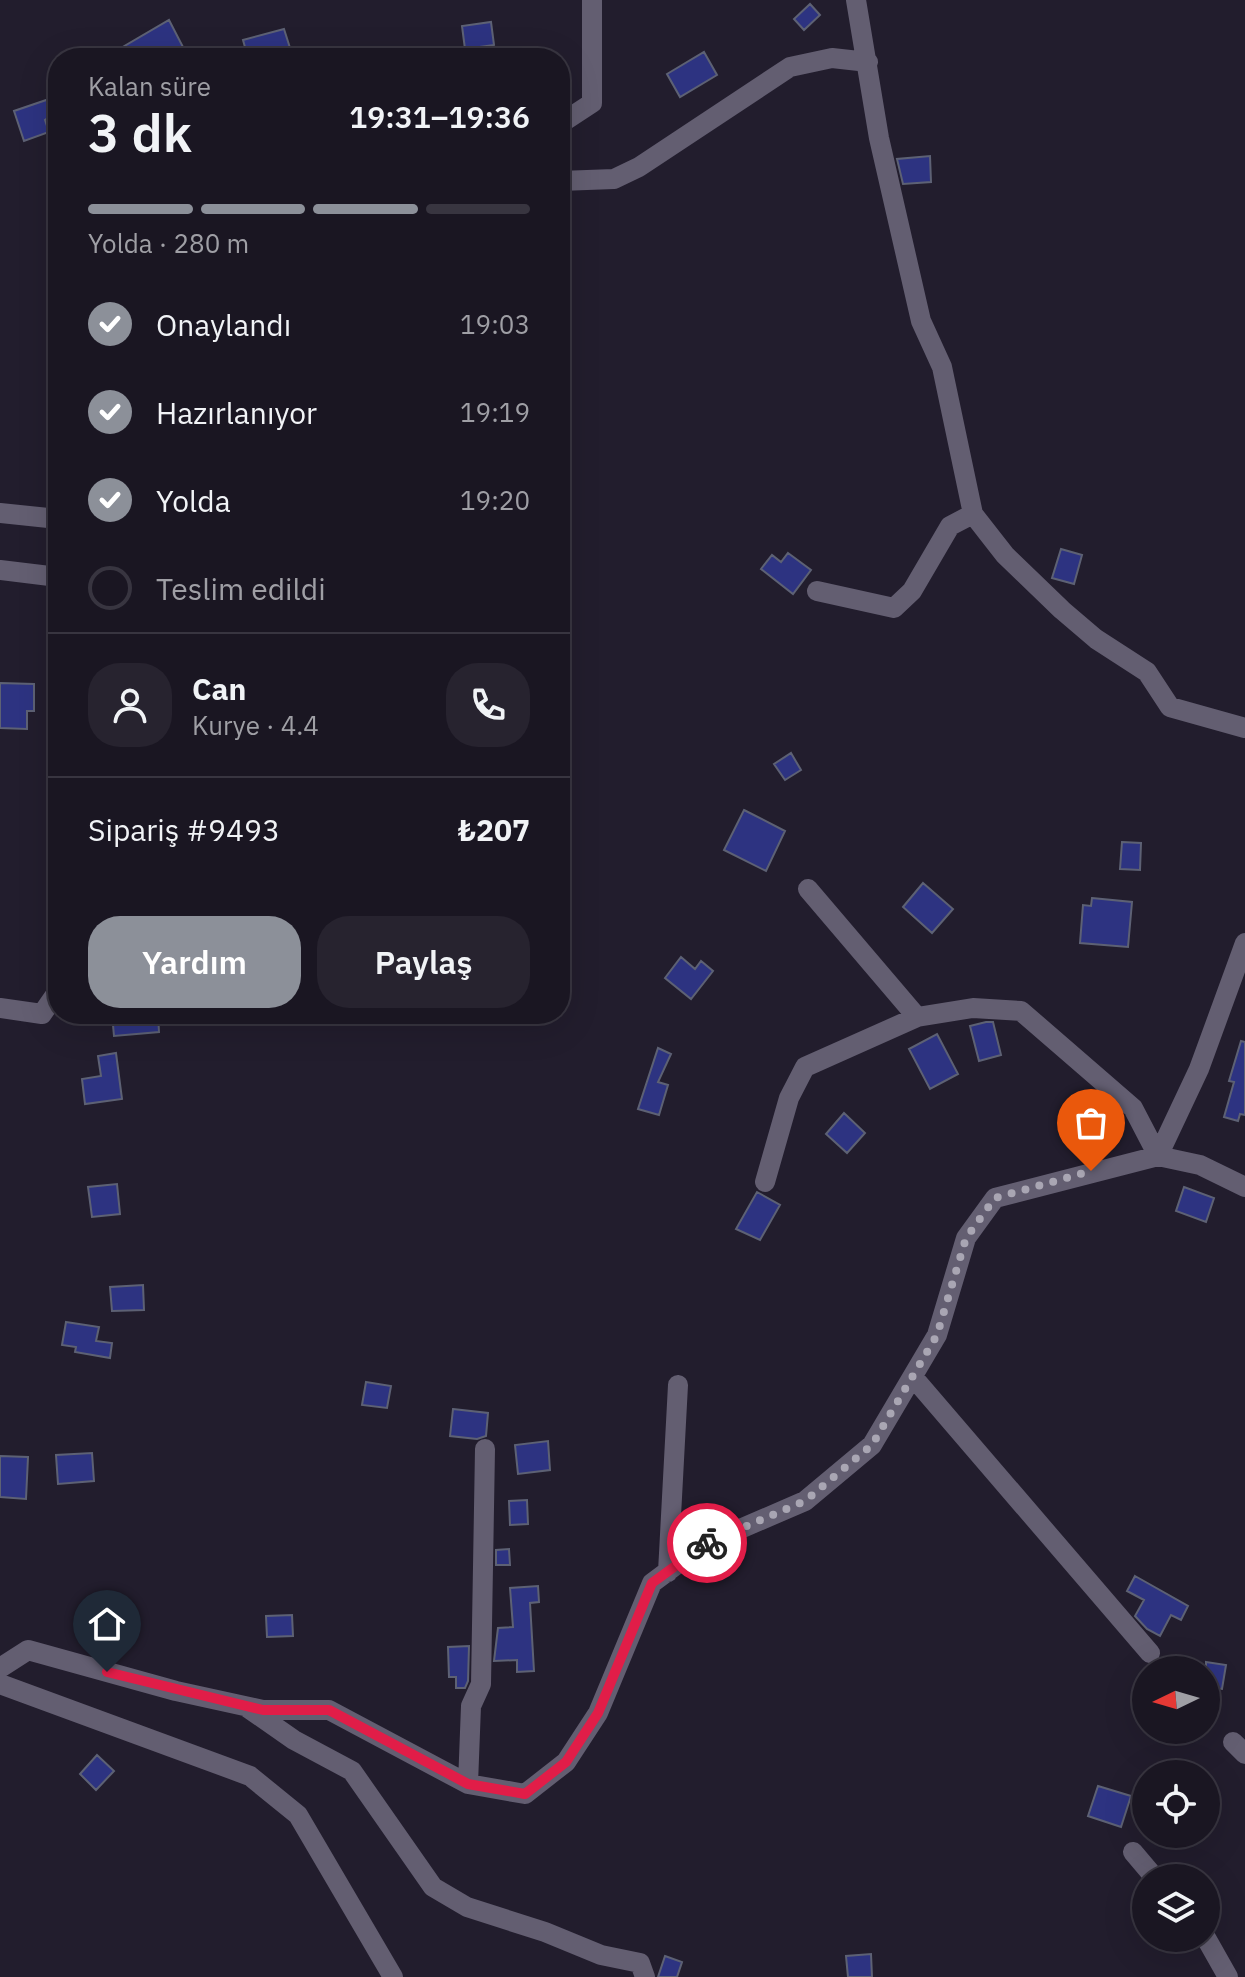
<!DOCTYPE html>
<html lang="tr">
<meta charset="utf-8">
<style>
:root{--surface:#1a1622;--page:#27232f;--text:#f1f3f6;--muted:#9f9fa5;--line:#383540;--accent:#8c9099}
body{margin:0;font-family:"IBM Plex Sans",sans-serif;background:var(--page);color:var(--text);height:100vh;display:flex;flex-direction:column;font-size:30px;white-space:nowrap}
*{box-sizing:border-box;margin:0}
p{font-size:26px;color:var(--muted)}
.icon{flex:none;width:44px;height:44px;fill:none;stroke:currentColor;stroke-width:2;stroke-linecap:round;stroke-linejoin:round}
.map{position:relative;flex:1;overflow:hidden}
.side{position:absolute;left:48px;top:48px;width:522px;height:976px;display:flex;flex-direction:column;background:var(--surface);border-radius:32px;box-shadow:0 8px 32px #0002,0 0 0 2px var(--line)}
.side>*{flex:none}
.needle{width:52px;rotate:265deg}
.tools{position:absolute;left:1132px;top:1656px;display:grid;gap:16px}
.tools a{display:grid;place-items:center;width:88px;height:88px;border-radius:50%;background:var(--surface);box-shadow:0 8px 32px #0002,0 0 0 2px var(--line);font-size:40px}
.pin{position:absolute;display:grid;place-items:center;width:68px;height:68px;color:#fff;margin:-82px -34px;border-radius:50% 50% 50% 0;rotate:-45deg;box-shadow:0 0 8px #0007}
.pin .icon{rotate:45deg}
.courier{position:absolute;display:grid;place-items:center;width:80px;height:80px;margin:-40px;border:6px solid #e11d48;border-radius:50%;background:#fff;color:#222;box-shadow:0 2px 10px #0007}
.head em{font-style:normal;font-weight:600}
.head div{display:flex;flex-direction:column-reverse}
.head{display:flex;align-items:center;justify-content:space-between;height:136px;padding:0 40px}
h1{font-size:52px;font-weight:600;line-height:60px}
.bar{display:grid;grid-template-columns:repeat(4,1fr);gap:12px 8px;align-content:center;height:96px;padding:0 40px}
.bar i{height:10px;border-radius:6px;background:var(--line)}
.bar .selected{background:var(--accent)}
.bar p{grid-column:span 4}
.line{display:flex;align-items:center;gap:20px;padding:0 40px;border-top:2px solid var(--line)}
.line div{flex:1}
.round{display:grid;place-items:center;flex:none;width:84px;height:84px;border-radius:32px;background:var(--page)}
ol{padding:0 40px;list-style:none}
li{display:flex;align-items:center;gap:24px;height:88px}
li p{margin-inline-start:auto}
li .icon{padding:8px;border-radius:50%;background:var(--accent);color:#fff;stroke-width:4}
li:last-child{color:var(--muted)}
li i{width:44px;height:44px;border:4px solid var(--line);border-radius:50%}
.button{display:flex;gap:16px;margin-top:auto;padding:16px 40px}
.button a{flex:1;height:92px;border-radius:32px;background:var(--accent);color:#fff;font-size:32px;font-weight:600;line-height:92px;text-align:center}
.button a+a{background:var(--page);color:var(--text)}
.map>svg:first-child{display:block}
</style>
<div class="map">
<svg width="1245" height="1977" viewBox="0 0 1245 1977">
<rect width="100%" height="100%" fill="#221d2d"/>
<path fill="#2d3381" stroke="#5d6174" stroke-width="2" d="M810,4L820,15L804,30L794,19Z
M169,20L183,47L164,58H104Z
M491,22L494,45L465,49L462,26Z
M284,29L291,51L267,58H248L243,40Z
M704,52L717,75L680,97L667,74Z
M58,96V111L45,120L49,132L24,141L14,111Z
M930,156L931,182L903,184L897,159Z
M1061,549L1082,555L1074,584L1052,578Z
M788,553L811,570L793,594L761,569L772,555L781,562Z
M0,683L34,684V711H27V729L0,728Z
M791,753L801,770L785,780L774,764Z
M744,810L785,831L766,871L724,850Z
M1122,842L1141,843L1140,870L1120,869Z
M923,883L953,909L932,933L903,907Z
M1092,898L1132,902L1128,947L1080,943L1083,905L1091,906Z
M681,957L695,969L701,961L713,971L691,999L665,978Z
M112,1014H158L159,1032L114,1036Z
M986,1022H993L1001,1055L979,1061L970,1026Z
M937,1034L958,1074L930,1089L909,1049Z
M1241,1041L1245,1042V1115L1240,1114L1238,1121L1224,1117L1234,1082L1229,1081Z
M658,1048L671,1054L658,1082L668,1085L659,1115L638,1109Z
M116,1053L122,1099L85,1104L82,1079L101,1076L98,1056Z
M844,1113L865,1133L847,1153L826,1134Z
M117,1184L120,1214L92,1217L88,1187Z
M1184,1187L1214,1198L1206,1222L1176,1211Z
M757,1192L780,1205L760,1240L736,1229Z
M143,1285L144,1310L112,1311L110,1287Z
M66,1322L99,1327L96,1341L112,1343L110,1358L75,1352L76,1347L62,1345Z
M366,1382L391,1386L387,1408L362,1405Z
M453,1409L488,1413L486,1436L477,1439L450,1436Z
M548,1441L550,1470L518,1474L515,1445Z
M92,1453L94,1481L58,1484L56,1455Z
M0,1456L28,1457L26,1499L0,1497Z
M527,1500L528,1524L510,1525L509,1501Z
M509,1549L510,1565H496V1550Z
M1135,1576L1188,1606L1181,1620L1171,1615L1160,1636L1147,1629L1135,1616L1144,1600L1127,1591Z
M538,1586L539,1602L530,1603L534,1671L517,1672V1660L494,1661L498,1628L513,1627L510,1588Z
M292,1615L293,1636L267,1637L266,1616Z
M469,1646L468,1681L465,1688H456V1677H449L448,1647Z
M1206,1662L1226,1665L1222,1689L1206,1687Z
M97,1755L114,1771L96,1790L80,1774Z
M1098,1786L1131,1796L1121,1827L1088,1816Z
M871,1954L872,1977H848L846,1956Z
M665,1956L682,1962L677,1977H658Z"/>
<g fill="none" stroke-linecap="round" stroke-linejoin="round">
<path stroke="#635e71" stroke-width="20" d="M856,0L879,138L921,321L942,367L973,514L1005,555L1062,610L1096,639L1147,672L1170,707L1245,728
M560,124L592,103V0
M560,181L614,179L639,167L790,67L832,58L868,62
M0,513L58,519
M0,570L58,577
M817,591L894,608L912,591L950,526L973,514
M808,889L917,1017
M0,1008L42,1014L58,991
M1158,1156L1199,1069L1245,943
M765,1182L789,1098L805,1067L917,1017L973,1008L1021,1011L1133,1108L1158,1156
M913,1377L1150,1653
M668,1572L678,1385
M0,1668L28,1650L176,1691L263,1710H329L468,1784L525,1794L566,1762L598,1713L652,1583L703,1545L805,1501L872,1445L937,1335L966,1238L995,1198L1158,1156L1200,1165L1245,1187
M0,1684L250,1776L298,1815L393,1977
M248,1708L294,1740L352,1771L433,1887L467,1907L545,1932L601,1955L640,1963L645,1977
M1233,1742L1245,1754
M468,1784L471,1706L481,1684L485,1449
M1133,1852L1155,1878
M1206,1938L1228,1977"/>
</g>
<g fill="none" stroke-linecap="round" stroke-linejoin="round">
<path stroke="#a9a6b3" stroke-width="8" stroke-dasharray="0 14.4" d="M707,1543L805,1501L872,1445L937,1335L966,1238L995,1198L1091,1171"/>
<path stroke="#e11d48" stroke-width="10" d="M107,1672L263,1710H329L468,1784L525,1794L566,1762L598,1713L652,1583L707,1543"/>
</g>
</svg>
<div class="tools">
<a><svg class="needle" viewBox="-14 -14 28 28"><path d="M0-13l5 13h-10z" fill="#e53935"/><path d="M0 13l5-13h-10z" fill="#9f9fa5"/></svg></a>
<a><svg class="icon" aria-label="locate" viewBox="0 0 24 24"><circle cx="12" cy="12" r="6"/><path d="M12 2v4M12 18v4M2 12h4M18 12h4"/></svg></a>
<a><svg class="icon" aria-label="layers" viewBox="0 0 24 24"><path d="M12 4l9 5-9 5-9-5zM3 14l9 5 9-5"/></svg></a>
</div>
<div class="pin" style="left:1091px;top:1171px;background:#ea580c"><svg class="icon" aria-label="bag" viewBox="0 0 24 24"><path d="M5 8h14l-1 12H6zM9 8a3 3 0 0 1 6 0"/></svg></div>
<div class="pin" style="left:107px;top:1672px;background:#1f2937"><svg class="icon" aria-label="home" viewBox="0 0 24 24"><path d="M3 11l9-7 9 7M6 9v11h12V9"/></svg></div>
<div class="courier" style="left:707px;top:1543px"><svg class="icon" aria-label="bike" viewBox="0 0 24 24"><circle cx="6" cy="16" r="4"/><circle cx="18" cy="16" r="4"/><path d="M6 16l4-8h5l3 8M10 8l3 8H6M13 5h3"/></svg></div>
<section class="side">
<div class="head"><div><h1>3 dk</h1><p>Kalan süre</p></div><em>19:31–19:36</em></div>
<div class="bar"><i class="selected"></i><i class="selected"></i><i class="selected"></i><i></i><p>Yolda · 280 m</p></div>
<ol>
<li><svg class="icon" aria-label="check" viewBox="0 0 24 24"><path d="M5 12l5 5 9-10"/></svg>Onaylandı<p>19:03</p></li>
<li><svg class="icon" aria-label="check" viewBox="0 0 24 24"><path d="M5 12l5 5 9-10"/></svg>Hazırlanıyor<p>19:19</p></li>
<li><svg class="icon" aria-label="check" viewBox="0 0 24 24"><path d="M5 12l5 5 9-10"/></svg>Yolda<p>19:20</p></li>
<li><i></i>Teslim edildi</li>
</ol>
<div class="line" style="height:144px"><a class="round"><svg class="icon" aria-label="person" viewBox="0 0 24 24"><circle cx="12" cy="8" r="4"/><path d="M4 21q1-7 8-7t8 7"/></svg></a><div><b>Can</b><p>Kurye · 4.4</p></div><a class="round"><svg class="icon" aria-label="phone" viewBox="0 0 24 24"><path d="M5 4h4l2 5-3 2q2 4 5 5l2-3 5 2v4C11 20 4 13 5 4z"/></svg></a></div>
<div class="line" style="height:104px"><div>Sipariş #9493</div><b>₺207</b></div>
<div class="button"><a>Yardım</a><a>Paylaş</a></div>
</section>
</div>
